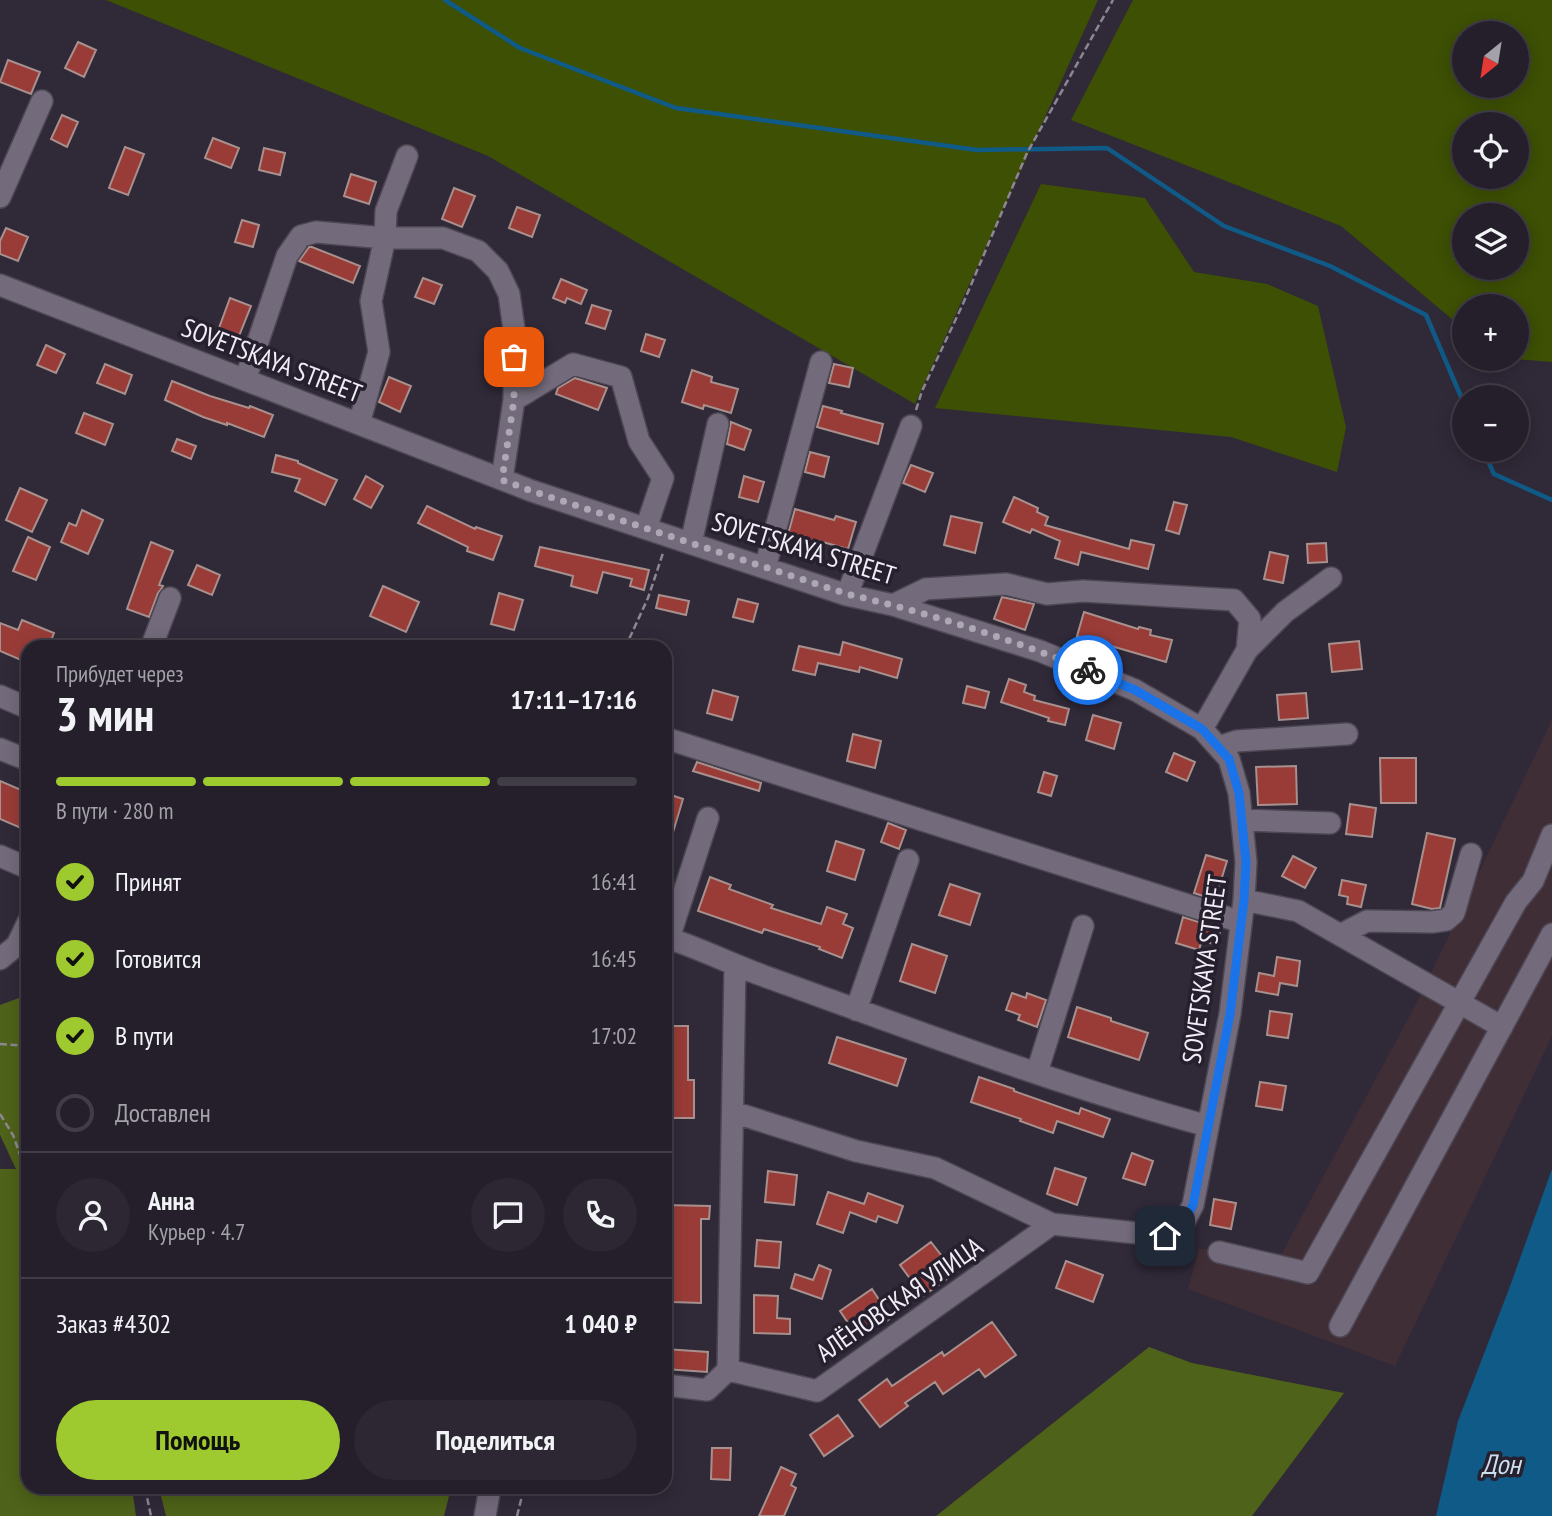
<!DOCTYPE html>
<html lang="ru">
<meta charset="utf-8">
<style>
:root{--surface:#241f2a;--page:#2c2732;--text:#f1f3f6;--muted:#a3a2a8;--line:#413d47;--accent:#9eca2f}
body{margin:0;font-family:"PT Sans Narrow",sans-serif;background:var(--page);color:var(--text);height:100vh;display:flex;flex-direction:column;font-size:26px;white-space:nowrap}
*{box-sizing:border-box;margin:0}
p{font-size:23px;color:var(--muted)}
.icon{flex:none;width:38px;height:38px;fill:none;stroke:currentColor;stroke-width:2;stroke-linecap:round;stroke-linejoin:round}
.map{position:relative;flex:1;overflow:hidden}
.panel{position:absolute;left:21px;top:640px;width:651px;height:854px;display:flex;flex-direction:column;background:var(--surface);border-radius:21px;box-shadow:0 4px 18px #0003,0 0 0 2px var(--line)}
.panel>*{flex:none}
.needle{width:46px;rotate:210deg}
.controls{position:absolute;left:1452px;top:21px;display:grid;gap:14px}
.controls a{display:grid;place-items:center;width:77px;height:77px;border-radius:50%;background:var(--surface);box-shadow:0 4px 18px #0003,0 0 0 2px var(--line);font-size:35px}
.pin{position:absolute;display:grid;place-items:center;width:60px;height:60px;color:#fff;margin:-30px;border-radius:14px;box-shadow:0 4px 10px #0006}
.courier{position:absolute;display:grid;place-items:center;width:70px;height:70px;margin:-35px;border:5px solid #1a73e8;border-radius:50%;background:#fff;color:#222;box-shadow:0 2px 9px #0007}
.head em{font-style:normal;font-weight:700}
.head div{display:flex;flex-direction:column-reverse}
.head{display:flex;align-items:center;justify-content:space-between;height:119px;padding:0 35px}
h1{font-size:46px;font-weight:700;line-height:52px}
.bar{display:grid;grid-template-columns:repeat(4,1fr);gap:10px 7px;align-content:center;height:84px;padding:0 35px}
.bar i{height:9px;border-radius:5px;background:var(--line)}
.bar .current{background:var(--accent)}
.bar p{grid-column:span 4}
.line{display:flex;align-items:center;gap:18px;padding:0 35px;border-top:2px solid var(--line)}
.line div{flex:1}
.round{display:grid;place-items:center;flex:none;width:74px;height:74px;border-radius:37px;background:var(--page)}
ol{padding:0 35px;list-style:none}
li{display:flex;align-items:center;gap:21px;height:77px}
li p{margin-inline-start:auto}
li .icon{padding:7px;border-radius:50%;background:var(--accent);color:#111;stroke-width:4}
li:last-child{color:var(--muted)}
li i{width:38px;height:38px;border:4px solid var(--line);border-radius:50%}
.button{display:flex;gap:14px;margin-top:auto;padding:14px 35px}
.button a{flex:1;height:80px;border-radius:42px;background:var(--accent);color:#111;font-size:28px;font-weight:700;line-height:80px;text-align:center}
.button a+a{background:var(--page);color:var(--text)}
.map>svg:first-child{display:block}
</style>
<div class="map">
<svg width="1552" height="1516" viewBox="0 0 1552 1516">
<rect width="100%" height="100%" fill="#302938"/>
<path fill="#402e37" d="M1552,720V1036L1395,1366L1188,1289L1199,1249L1282,1253L1416,1004Z"/>
<path fill="#3d5004" fill-rule="evenodd" d="M106,0H1098L915,404L488,156Z
M1133,0H1552V362L1514,359H1517V306H1465V330L1341,226L1071,120ZM1465,33H1517V86H1465ZM1465,124H1517V177H1465ZM1465,215H1517V268H1465Z
M1041,184L1145,198L1194,272L1267,284L1318,306L1346,427L1337,472L1231,437L935,408Z"/>
<path fill="#4e6219" d="M27,995L28,1488H132L136,1516H0V1169H16L0,1135V1005Z
M1149,1347L1192,1363L1344,1393L1252,1516H936Z
M159,1488H451L444,1516H166Z"/>
<path fill="#105a87" d="M1552,1169V1516H1436L1458,1421L1509,1289Z"/>
<g fill="none" stroke-linecap="round" stroke-linejoin="round">
<path stroke="#105a87" stroke-width="4.5" d="M445,0L520,48L676,108L977,150L1107,148L1224,226L1330,266L1426,315L1465,406
M1483,450L1494,474L1552,500"/>
</g>
<path fill="#993c38" stroke="#a7908d" stroke-width="2" d="M78,42L96,50L84,77L65,68Z
M8,60L40,72L31,94L0,82Z
M62,115L78,122L67,147L51,139Z
M213,138L239,148L231,168L205,158Z
M125,147L144,154L128,195L109,188Z
M264,148L285,153L280,175L259,170Z
M351,174L376,182L369,204L344,196Z
M454,188L475,196L462,227L442,219Z
M517,207L540,215L532,237L509,228Z
M242,220L259,225L253,247L235,242Z
M6,228L28,237L18,261L0,254V241Z
M309,247H312L360,266L353,283L299,261Z
M423,278L442,285L434,304L415,297Z
M561,279L587,290L581,304L567,298L565,303L553,298Z
M230,298L251,306L239,336L219,328Z
M592,305L611,311L605,329L586,323Z
M646,334L665,340L659,357L641,351Z
M46,345L65,354L56,373L37,365Z
M105,364L132,375L125,394L97,383Z
M834,364L853,368L849,387L829,383Z
M692,370L712,377L711,382L738,389L731,413L704,405L703,409L682,402Z
M389,377L411,386L400,412L379,402Z
M575,378L607,388L598,410L556,394L558,388Z
M172,381L210,396L249,408L250,406L273,415L264,437L227,423V425L203,417L165,400Z
M823,406L842,411L841,413L883,424L878,444L817,427Z
M84,413L113,424L105,445L76,433Z
M731,422L751,430L744,450L727,444Z
M177,439L196,446L191,459L172,451Z
M810,452L829,457L824,477L805,472Z
M276,455L298,461V463L337,480L325,505L295,491L300,479L272,472Z
M911,465L933,473L925,492L903,483Z
M366,476L383,486L371,508L354,499Z
M744,476L764,482L758,502L739,497Z
M20,488L47,500L32,532L6,520Z
M1014,497L1038,508L1037,512L1048,517L1045,525L1129,549L1131,540L1154,545L1148,569L1081,552L1078,565L1055,558L1060,541L1032,529L1030,533L1003,522Z
M1174,502L1187,505L1179,534L1166,530Z
M427,506L475,529L476,527L502,536L493,560L467,551L468,547L418,523Z
M795,509L834,520L836,516L856,522L848,549L819,541L817,547L787,538Z
M82,510L103,520L88,554L61,542L69,523L76,526Z
M951,516L982,523L975,553L944,545Z
M28,537L50,547L36,580L13,571Z
M151,542L173,551L159,585L163,586L162,588L158,593L149,617L127,609Z
M1326,543L1327,562L1308,563L1307,544Z
M540,547L649,570L644,590L630,586L632,579L603,572L597,593L571,586L573,576L535,566Z
M1270,552L1288,556L1283,583L1264,579Z
M197,565L220,575L212,595L188,585Z
M383,586L419,602L406,632L370,616Z
M499,593L523,600L514,630L491,624Z
M659,595L689,601L686,615L656,608Z
M1002,597L1034,604L1025,630L994,619Z
M738,599L758,604L753,622L733,617Z
M1084,612L1138,629L1139,627L1151,630L1150,635L1172,640L1166,662L1077,636Z
M22,620L54,633L48,648H28V663L0,651V623L18,630Z
M1359,641L1362,669L1332,672L1329,644Z
M843,642L902,659L897,678L860,667L859,672L818,663L815,675L793,670L799,646L840,655Z
M1009,679L1026,685L1024,692L1035,696L1034,700L1069,709L1065,725L1048,721L1049,718L1001,702Z
M967,686L989,692L985,708L963,703Z
M713,690L738,697L732,720L707,713Z
M1306,693L1308,718L1279,720L1277,695Z
M1093,715L1121,723L1114,749L1086,740Z
M853,734L881,741L875,768L847,761Z
M1174,753L1195,762L1187,781L1166,772Z
M1380,758H1416V803H1381Z
M697,762L761,783L759,791L693,771Z
M1296,766L1297,804L1258,805L1256,767Z
M1044,772L1057,776L1051,796L1038,792Z
M0,781L28,793V831L0,819Z
M665,793L683,799L668,849L665,848Z
M1350,804L1376,808L1372,837L1346,834Z
M888,823L906,830L899,849L881,842Z
M1427,833L1455,839L1440,908L1432,909L1412,904Z
M836,841L864,850L855,880L827,871Z
M1206,855L1227,861L1215,900L1194,893Z
M1293,856L1316,868L1305,888L1282,876Z
M710,877L731,885L729,889L773,905L771,908L821,924L827,907L847,914L843,924L853,928L842,958L819,949L820,947L764,929L762,933L698,911Z
M1342,880L1366,885L1361,907L1347,904L1348,897L1339,895Z
M950,884L980,894L970,925L939,915Z
M1183,917L1221,929L1216,945L1202,940L1199,950L1176,943Z
M912,944L947,956L935,993L900,981Z
M1277,957L1300,961L1297,986L1280,983L1278,995L1256,991L1259,973L1274,976Z
M1012,993L1026,998L1027,993L1046,1000L1037,1027L1018,1020L1020,1015L1006,1010Z
M1077,1007L1111,1018V1021L1148,1033L1139,1060L1068,1037Z
M1270,1011L1292,1014L1288,1038L1267,1035Z
M665,1026H688V1080H694V1118H665Z
M837,1037L906,1059L897,1086L829,1063Z
M979,1077L1014,1089V1091L1079,1114L1081,1108L1110,1119L1103,1137L1057,1121L1053,1133L1020,1121L1021,1119L971,1102Z
M1260,1082L1286,1086L1282,1110L1256,1106Z
M1132,1153L1153,1161L1145,1185L1123,1178Z
M1055,1168L1086,1178L1077,1205L1047,1194Z
M768,1171L797,1175L794,1205L765,1202Z
M828,1192L864,1204L868,1193L903,1206L897,1223L878,1216L876,1222L850,1212L843,1233L817,1224Z
M1214,1199L1236,1203L1231,1229L1210,1225Z
M665,1205L710,1206L709,1219H701V1303L672,1302L673,1246H671V1232H665Z
M757,1240L781,1242L779,1268L755,1266Z
M931,1242L955,1273L923,1296L900,1265Z
M1066,1261L1103,1275L1093,1302L1056,1288Z
M819,1265L831,1270L822,1299L791,1288L795,1274L813,1280Z
M872,1289L891,1318L859,1339L840,1311Z
M754,1295L778,1296L777,1318L790,1319V1334L754,1333Z
M992,1322L1016,1355L985,1377L979,1369L943,1394L935,1382L905,1403L908,1406L880,1427L859,1400L887,1379L892,1386L942,1352L944,1356Z
M665,1349L708,1352L707,1372L665,1369Z
M838,1415L853,1436L824,1456L810,1435Z
M712,1448H731L730,1480L711,1479Z
M781,1467L796,1474L791,1485L796,1488L784,1516H759Z"/>
<g fill="none" stroke-linecap="round" stroke-linejoin="round">
<defs>
<path id="minor" d="M0,197L42,101
M0,285L532,491L847,595L893,605L1040,651L1135,690L1202,729L1229,759L1239,793L1246,862L1244,900L1230,1014L1193,1205L1180,1230L1165,1236L1052,1224L817,1391L728,1370L735,966
M245,380L287,256L301,236L316,232L385,238L386,211L407,156
M514,400L573,364L621,377L639,441L663,478L646,528
M359,424L379,352L371,301L385,238H443L478,251L498,271L509,294L515,336L514,400L502,479
M691,543L718,424
M765,568L821,362
M847,595L911,426
M893,605L926,589L1006,584L1047,594L1083,591L1234,600L1250,619L1247,650
M151,648L170,598
M0,696L28,708
M1202,729L1247,650L1285,612L1331,578
M665,738L1241,922
M1219,747L1237,741L1347,734
M0,749L28,760
M1242,820L1330,823
M0,856L28,868
M1244,900L1298,911L1502,1027
M1340,935L1367,921L1432,922L1446,920L1454,913L1471,854
M665,937C699,948 731,964 764,976C911,1029 1058,1085 1208,1126
M669,938L708,818
M0,959L17,945L28,922
M856,1010L908,860
M1037,1072L1083,926
M733,1112L856,1151L935,1168L1052,1224
M1219,1252L1308,1273L1516,902L1533,881L1552,835
M1340,1326L1552,934
M665,1385L707,1390L728,1370
M485,1516L490,1488"/>
</defs>
<use href="#minor" stroke="#4c4753" stroke-width="24"/>
<path stroke="#8d8794" stroke-width="2.5" stroke-dasharray="7 3.5" stroke-linecap="butt" d="M916,410L922,391L962,306L1027,153L1113,0
M625,648L648,598L663,553
M0,1044L28,1046
M0,1114L13,1135L28,1177
M145,1488L151,1516
M517,1516L524,1488"/>
<use href="#minor" stroke="#736b7c" stroke-width="21"/>
</g>
<g fill="none" stroke-linecap="round" stroke-linejoin="round">
<path stroke="#ada8b4" stroke-width="7" stroke-dasharray="0 12.6" d="M514,357V400L502,480L532,491L847,594C929,613 1010,639 1088,670"/>
<path stroke="#1a73e8" stroke-width="9" d="M1088,670L1135,690L1202,729L1229,759L1239,793L1246,862L1244,900L1230,1014L1193,1205L1180,1230L1165,1236"/>
</g>
<g text-anchor="middle" dominant-baseline="central" stroke-width="7" stroke-linejoin="round" paint-order="stroke">
<g font-size="26" fill="#f1edf7" stroke="#26202e">
<text transform="translate(272 360) rotate(21)">SOVETSKAYA STREET</text>
<text transform="translate(804 548) rotate(17)">SOVETSKAYA STREET</text>
<text transform="translate(1204 969) rotate(-82)">SOVETSKAYA STREET</text>
<text transform="translate(899 1299) rotate(-35)">АЛЁНОВСКАЯ УЛИЦА</text>
</g>
<g font-size="28" font-style="italic" fill="#cadeee" stroke="#26202e">
<text x="1501" y="1463">Дон</text>
</g>
</g>
</svg>
<div class="controls">
<a><svg class="needle" viewBox="-14 -14 28 28"><path d="M0-13l5 13h-10z" fill="#e53935"/><path d="M0 13l5-13h-10z" fill="#a3a2a8"/></svg></a>
<a><svg class="icon" aria-label="locate" viewBox="0 0 24 24"><circle cx="12" cy="12" r="6"/><path d="M12 2v4M12 18v4M2 12h4M18 12h4"/></svg></a>
<a><svg class="icon" aria-label="layers" viewBox="0 0 24 24"><path d="M12 4l9 5-9 5-9-5zM3 14l9 5 9-5"/></svg></a>
<a>+</a>
<a>−</a>
</div>
<div class="pin" style="left:514px;top:357px;background:#ea580c"><svg class="icon" aria-label="bag" viewBox="0 0 24 24"><path d="M5 8h14l-1 12H6zM9 8a3 3 0 0 1 6 0"/></svg></div>
<div class="pin" style="left:1165px;top:1236px;background:#1f2937"><svg class="icon" aria-label="home" viewBox="0 0 24 24"><path d="M3 11l9-7 9 7M6 9v11h12V9"/></svg></div>
<div class="courier" style="left:1088px;top:670px"><svg class="icon" aria-label="bike" viewBox="0 0 24 24"><circle cx="6" cy="16" r="4"/><circle cx="18" cy="16" r="4"/><path d="M6 16l4-8h5l3 8M10 8l3 8H6M13 5h3"/></svg></div>
<section class="panel">
<div class="head"><div><h1>3 мин</h1><p>Прибудет через</p></div><em>17:11–17:16</em></div>
<div class="bar"><i class="current"></i><i class="current"></i><i class="current"></i><i></i><p>В пути · 280 m</p></div>
<ol>
<li><svg class="icon" aria-label="check" viewBox="0 0 24 24"><path d="M5 12l5 5 9-10"/></svg>Принят<p>16:41</p></li>
<li><svg class="icon" aria-label="check" viewBox="0 0 24 24"><path d="M5 12l5 5 9-10"/></svg>Готовится<p>16:45</p></li>
<li><svg class="icon" aria-label="check" viewBox="0 0 24 24"><path d="M5 12l5 5 9-10"/></svg>В пути<p>17:02</p></li>
<li><i></i>Доставлен</li>
</ol>
<div class="line" style="height:126px"><a class="round"><svg class="icon" aria-label="person" viewBox="0 0 24 24"><circle cx="12" cy="8" r="4"/><path d="M4 21q1-7 8-7t8 7"/></svg></a><div><b>Анна</b><p>Курьер · 4.7</p></div><a class="round"><svg class="icon" aria-label="chat" viewBox="0 0 24 24"><path d="M4 5h16v11H9l-5 4z"/></svg></a><a class="round"><svg class="icon" aria-label="phone" viewBox="0 0 24 24"><path d="M5 4h4l2 5-3 2q2 4 5 5l2-3 5 2v4C11 20 4 13 5 4z"/></svg></a></div>
<div class="line" style="height:91px"><div>Заказ #4302</div><b>1 040 ₽</b></div>
<div class="button"><a>Помощь</a><a>Поделиться</a></div>
</section>
</div>
